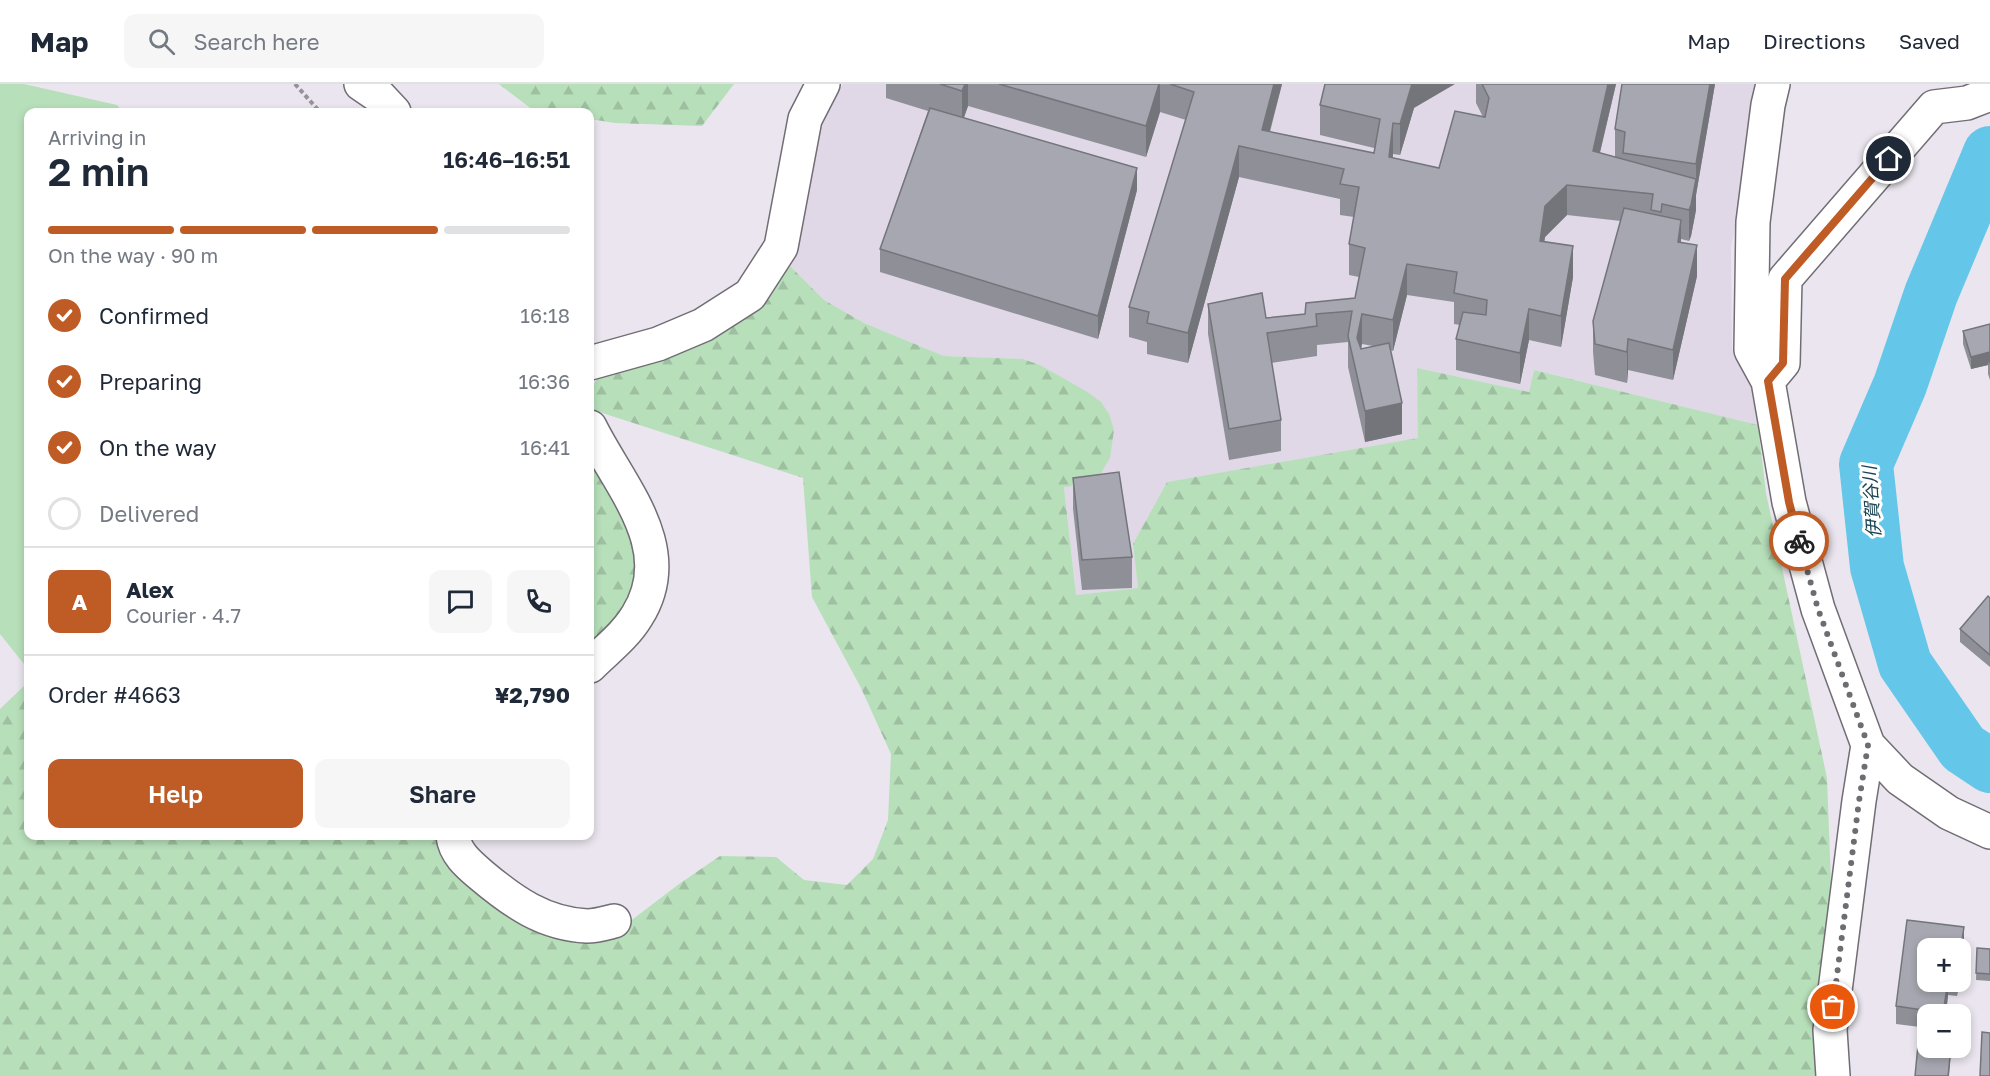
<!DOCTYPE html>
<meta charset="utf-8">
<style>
:root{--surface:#fff;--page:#f6f6f7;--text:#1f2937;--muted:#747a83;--line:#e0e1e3;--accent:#bf5c25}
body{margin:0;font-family:"Golos Text","Noto Sans JP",sans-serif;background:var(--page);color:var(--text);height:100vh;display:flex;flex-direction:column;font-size:22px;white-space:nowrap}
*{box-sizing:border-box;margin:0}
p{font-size:20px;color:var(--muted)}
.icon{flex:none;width:33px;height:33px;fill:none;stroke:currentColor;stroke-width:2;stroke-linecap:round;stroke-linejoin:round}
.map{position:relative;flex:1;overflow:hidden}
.panel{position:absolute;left:24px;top:24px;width:570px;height:732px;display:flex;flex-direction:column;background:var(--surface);border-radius:12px;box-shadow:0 3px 9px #0003}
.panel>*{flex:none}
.fabs{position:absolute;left:1917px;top:854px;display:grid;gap:12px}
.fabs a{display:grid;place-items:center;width:54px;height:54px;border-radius:12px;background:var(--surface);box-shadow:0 3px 9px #0003;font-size:30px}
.pin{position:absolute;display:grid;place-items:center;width:51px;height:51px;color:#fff;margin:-26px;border:3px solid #fff;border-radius:50%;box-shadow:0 2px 6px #0007}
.courier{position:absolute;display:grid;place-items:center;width:60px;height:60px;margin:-30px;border:4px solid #bf5c25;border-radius:50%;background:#fff;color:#222;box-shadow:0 2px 8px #0007}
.summary em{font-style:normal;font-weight:600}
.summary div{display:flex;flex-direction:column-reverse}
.summary{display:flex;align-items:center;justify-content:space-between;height:102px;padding:0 24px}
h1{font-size:39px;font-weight:600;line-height:45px}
.bar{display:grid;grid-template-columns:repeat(4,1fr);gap:9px 6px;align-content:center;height:72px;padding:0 24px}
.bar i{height:8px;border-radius:4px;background:var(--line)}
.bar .selected{background:var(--accent)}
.bar p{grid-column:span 4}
.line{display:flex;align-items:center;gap:15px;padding:0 24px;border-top:2px solid var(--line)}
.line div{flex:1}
.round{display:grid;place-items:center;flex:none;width:63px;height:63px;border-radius:12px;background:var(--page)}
ol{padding:0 24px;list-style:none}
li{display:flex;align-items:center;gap:18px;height:66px}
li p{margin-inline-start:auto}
li .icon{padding:6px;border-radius:50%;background:var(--accent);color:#fff;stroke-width:4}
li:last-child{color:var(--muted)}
li i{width:33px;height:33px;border:3px solid var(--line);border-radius:50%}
.cta{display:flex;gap:12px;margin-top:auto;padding:12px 24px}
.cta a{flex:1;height:69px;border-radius:12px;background:var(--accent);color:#fff;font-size:24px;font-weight:600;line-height:69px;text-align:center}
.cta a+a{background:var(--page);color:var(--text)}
header{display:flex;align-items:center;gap:36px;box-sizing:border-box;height:84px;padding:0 30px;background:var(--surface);border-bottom:2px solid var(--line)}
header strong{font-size:28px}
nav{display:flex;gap:33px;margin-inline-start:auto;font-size:21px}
.search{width:420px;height:54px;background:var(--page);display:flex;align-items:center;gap:15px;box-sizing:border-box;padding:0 21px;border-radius:12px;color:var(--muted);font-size:22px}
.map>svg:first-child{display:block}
</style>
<header>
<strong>Map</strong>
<div class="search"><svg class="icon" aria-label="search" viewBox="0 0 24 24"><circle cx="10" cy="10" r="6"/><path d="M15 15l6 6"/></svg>Search here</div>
<nav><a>Map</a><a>Directions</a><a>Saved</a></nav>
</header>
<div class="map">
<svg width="1990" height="992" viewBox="0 0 1990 992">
<defs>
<pattern id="forest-firs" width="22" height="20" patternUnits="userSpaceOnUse" patternTransform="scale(1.5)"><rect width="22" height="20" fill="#b7e0ba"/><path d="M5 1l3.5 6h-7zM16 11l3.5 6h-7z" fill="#9ec0a0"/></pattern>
</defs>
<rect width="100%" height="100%" fill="#eae5ee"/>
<path fill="#e0d7e7" d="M843,0H1758L1745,96L1731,163L1732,265L1757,312L1758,341L1534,286L1529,308L1417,284L1419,354L1167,398L1133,460L1138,504L1076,511L1064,402L1085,401L1086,307L1040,281L1023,275L944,272L864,239L824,216L787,179L824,26Z"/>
<path fill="url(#forest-firs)" d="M499,0H734L702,42L615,39L590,35V28H549L533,26Z
M787,179L824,216L864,239L944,272L1023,275L1040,281L1086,307L1101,318L1109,330L1114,346L1110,374L1098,394L1085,401L1064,403L1076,511L1138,504L1133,460L1167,398L1418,354L1417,284L1529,308L1534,286L1758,341L1766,409L1827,694L1831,799L1815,939L1816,992H0V625L28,598V752H442L461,789L620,845L679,800L720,772L776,773L804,796L847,801L873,775L888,736L891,670L861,604L812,513L803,394L590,325V306L599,292Z
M590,370L637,451L636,513L590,565Z"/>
<path fill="#b7e0ba" d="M0,0H24L117,21L123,28H28V585L0,550Z"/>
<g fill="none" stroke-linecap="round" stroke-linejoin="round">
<path stroke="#64c7e9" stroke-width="54" d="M1990,69L1931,210L1900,301L1866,380L1877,483L1905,580L1963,664L1990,682"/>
<defs>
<path id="minor" d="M361,0L380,13L394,28
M1773,0L1768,21L1753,138L1751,266L1768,297L1789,418L1818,525L1868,661L1900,695L1949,729L1990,748
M590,279L658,260L703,241L750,211L781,163L805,35L823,0
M1768,297L1783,279L1785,195L1934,23L1967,19L1990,10
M590,343C619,402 680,464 637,532C625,552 606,566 590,582
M453,752C455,769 468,780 481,791C513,818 544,840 587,842C596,842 606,839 614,837
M1833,992L1830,946L1859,717L1868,661"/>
</defs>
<use href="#minor" stroke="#726d75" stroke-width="36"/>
<path stroke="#969299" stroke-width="4" stroke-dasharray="4.5 3" stroke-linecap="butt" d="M295,0L320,28"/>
<use href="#minor" stroke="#fff" stroke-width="33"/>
</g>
<path fill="#8f9097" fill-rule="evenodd" d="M886,0H1282L1270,48L1374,69V64L1320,51V21L1414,24L1400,71L1393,70V74L1439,84L1483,33L1476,19V0H1616L1600,69L1615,73V45L1715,0L1696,111V126L1691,152L1689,157L1681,155V159L1697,192L1673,296L1628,286L1627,299L1595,291L1593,268V237L1621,137L1567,131L1545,153L1544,158L1573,193L1561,263L1529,256L1520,300L1456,286V255L1460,241L1454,240V218L1407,211L1393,267L1390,266L1402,350L1365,358L1348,283V258L1317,261V272L1271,279L1281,336V367L1229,376L1208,250V220L1266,234L1305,230L1355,214L1359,193L1349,191V160L1354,133L1340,131V115L1239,93L1188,279L1147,270V258L1129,253V223L1186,36L1160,28L1146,73L968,22L964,34L1137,106L1098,255L880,188V165L928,27L886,14ZM1362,260L1373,262L1361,265Z
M1990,240V296L1988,290V281L1971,285L1963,260V247Z
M1073,394L1132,473V504L1082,506L1073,425Z
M1990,514V583L1960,558V545Z
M1964,861L1960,886V864L1928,897H1959L1957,912L1948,911L1946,930H1928V944L1896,940V922Z
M1977,864L1990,865V897L1976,896Z"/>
<path fill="#74757b" d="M965,0H968V22L962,38V7Z
M1159,0H1160V28L1146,73V42Z
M1274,0H1282L1264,68L1262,46Z
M1412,0H1455L1414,24L1400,71V40Z
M1608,0H1616L1593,97V67Z
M1710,0H1715L1696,111V80Z
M1393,39V70L1389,104V73Z
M1239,62V93L1188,279V249Z
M1137,84V106L1098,255V232Z
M1696,95V126L1691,152L1689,157V126Z
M1567,101V131L1545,153L1540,187V157L1545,122Z
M1681,136V167L1678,158Z
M1697,161V192L1673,296V266Z
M1573,162V193L1561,263V232Z
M1407,180V211L1393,267V236Z
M1529,225V256L1520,300V269Z
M1362,230V260L1357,285V254Z
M1628,255V286L1627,299V268Z
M1990,268V280L1988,278V281L1971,285V273Z
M1402,319V350L1365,358V327Z
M1964,843V861L1960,886V868Z
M1948,897V911L1946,930H1943Z
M1957,897H1959L1957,912Z
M1951,964L1949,992H1948Z"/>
<path fill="#a6a7b0" stroke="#74757b" stroke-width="1.5" d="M940,0H965L962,7Z
M999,0H1159L1146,42Z
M1170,0H1274L1262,46L1374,69L1380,35L1320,21L1325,0H1412L1400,40L1393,39L1389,73L1439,84L1455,27L1485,33L1489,14L1482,0H1608L1593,67L1696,95L1691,121L1689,126L1662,120L1661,128L1651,126L1653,110L1567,101L1545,122L1540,157L1573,162L1561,232L1529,225L1520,269L1456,255L1463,228L1486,231L1487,216L1454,209L1457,188L1407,180L1393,236L1362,230L1357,254L1361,265L1389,259L1402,319L1365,327L1348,252L1352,227L1316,230L1317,242L1267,249L1281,336L1229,345L1208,220L1262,209L1266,234L1305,230L1306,219L1355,214L1365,164L1349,160L1359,103L1340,100L1344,85L1239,62L1188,249L1147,239L1149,228L1129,223L1194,8Z
M1622,0H1710L1696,80L1623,69L1625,48L1615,45Z
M930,24L1137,84L1098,232L880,165Z
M1624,124L1681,136L1678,158L1697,161L1673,266L1628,255L1627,268L1595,260L1593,237Z
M1990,240V268L1971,273L1963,247Z
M1119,388L1132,473L1082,476L1073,394Z
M1988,512L1990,514V571L1960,545Z
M1907,836L1964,843L1960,868V864H1928V897H1948L1943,929L1896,922Z
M1977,864L1990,865V890L1976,889Z
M1982,948L1990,949V992H1980Z
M1918,961L1928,962V963L1951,964L1948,992H1915Z"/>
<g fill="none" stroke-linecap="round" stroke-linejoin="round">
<path stroke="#6e6b71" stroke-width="6" stroke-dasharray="0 10.8" d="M1799,457L1818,525L1868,661L1859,717L1833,923"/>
<path stroke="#bf5c25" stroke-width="8" d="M1799,457L1789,418L1768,297L1783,279L1785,195L1889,75"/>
</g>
<g text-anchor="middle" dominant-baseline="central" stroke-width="6" stroke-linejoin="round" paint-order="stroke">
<g font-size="18" font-style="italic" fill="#184452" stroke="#fff">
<text transform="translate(1871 418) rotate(-94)">伊賀谷川</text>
</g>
</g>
</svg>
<div class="fabs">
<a>+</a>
<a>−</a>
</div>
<div class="pin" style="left:1833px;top:923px;background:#ea580c"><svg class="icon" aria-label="bag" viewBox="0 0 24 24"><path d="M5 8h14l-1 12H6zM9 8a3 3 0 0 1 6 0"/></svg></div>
<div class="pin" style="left:1889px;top:75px;background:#1f2937"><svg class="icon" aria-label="home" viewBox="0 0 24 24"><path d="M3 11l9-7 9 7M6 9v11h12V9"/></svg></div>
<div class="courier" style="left:1799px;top:457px"><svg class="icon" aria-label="bike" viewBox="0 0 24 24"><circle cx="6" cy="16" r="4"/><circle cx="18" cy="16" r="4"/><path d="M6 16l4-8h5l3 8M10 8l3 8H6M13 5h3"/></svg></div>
<section class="panel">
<div class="summary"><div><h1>2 min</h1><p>Arriving in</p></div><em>16:46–16:51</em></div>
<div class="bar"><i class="selected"></i><i class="selected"></i><i class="selected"></i><i></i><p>On the way · 90 m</p></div>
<ol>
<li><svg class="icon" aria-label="check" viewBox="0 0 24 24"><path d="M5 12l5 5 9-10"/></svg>Confirmed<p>16:18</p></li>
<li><svg class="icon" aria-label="check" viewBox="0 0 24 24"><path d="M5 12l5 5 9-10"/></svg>Preparing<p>16:36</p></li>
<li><svg class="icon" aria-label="check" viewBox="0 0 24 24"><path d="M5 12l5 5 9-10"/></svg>On the way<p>16:41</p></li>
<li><i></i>Delivered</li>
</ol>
<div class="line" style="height:108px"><b class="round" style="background:var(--accent);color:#fff">A</b><div><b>Alex</b><p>Courier · 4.7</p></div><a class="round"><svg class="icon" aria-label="chat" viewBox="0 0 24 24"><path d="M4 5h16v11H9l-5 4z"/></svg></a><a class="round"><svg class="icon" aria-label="phone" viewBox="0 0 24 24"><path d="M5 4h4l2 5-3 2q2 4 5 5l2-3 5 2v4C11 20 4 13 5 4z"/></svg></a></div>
<div class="line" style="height:78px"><div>Order #4663</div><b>¥2,790</b></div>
<div class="cta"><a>Help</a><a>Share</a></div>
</section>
</div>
